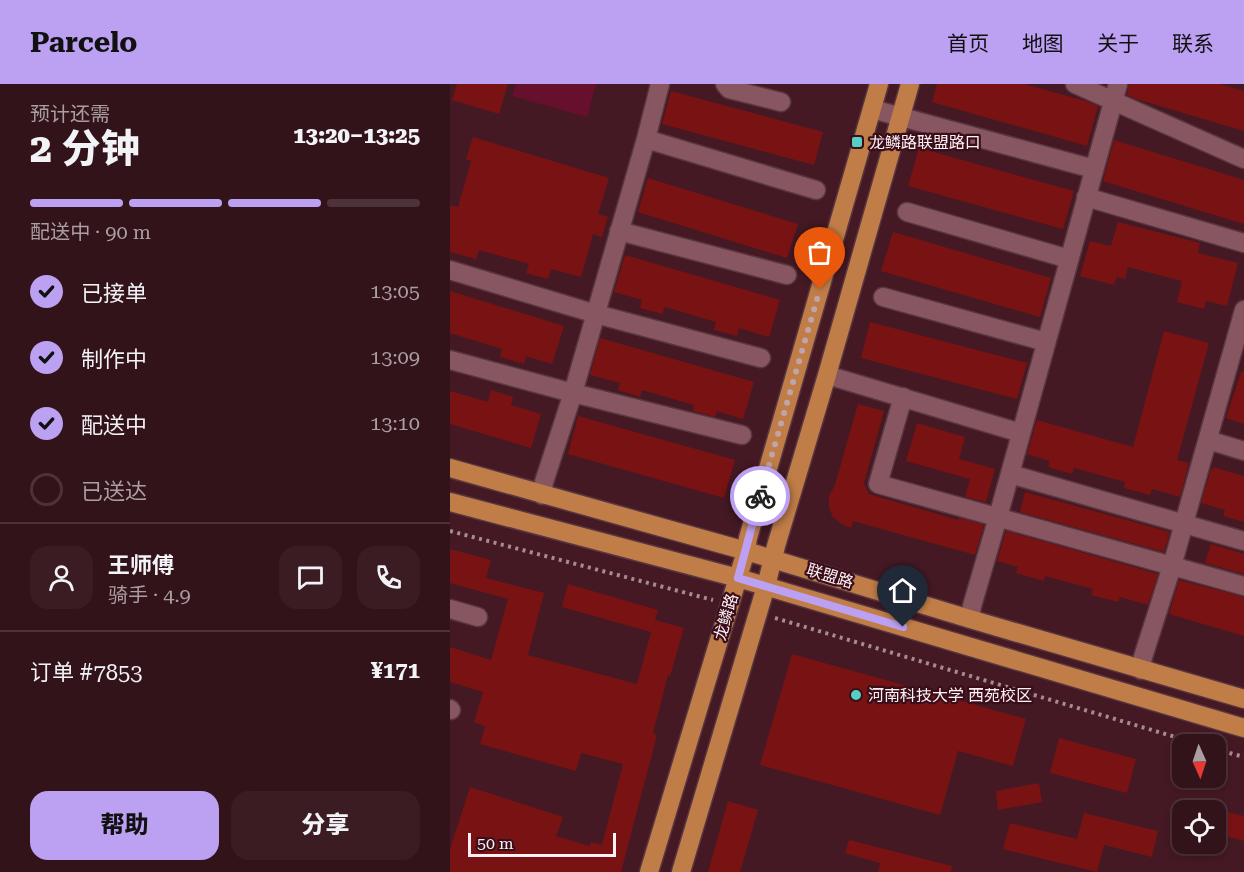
<!DOCTYPE html>
<html lang="zh">
<meta charset="utf-8">
<style>
:root{--surface:#33131a;--page:#3b1c23;--text:#f1f3f6;--muted:#a99ea2;--line:#4e3239;--accent:#bca0f2}
body{margin:0;font-family:"Roboto Serif","Noto Sans SC",serif;background:var(--page);color:var(--text);height:100vh;display:flex;flex-direction:column;font-size:22px;white-space:nowrap}
*{box-sizing:border-box;margin:0}
p{font-size:20px;color:var(--muted)}
.icon{flex:none;width:33px;height:33px;fill:none;stroke:currentColor;stroke-width:2;stroke-linecap:round;stroke-linejoin:round}
.map{position:relative;flex:1;overflow:hidden}
.panel{display:flex;flex-direction:column;background:var(--surface);width:450px}
.panel>*{flex:none}
.needle{width:39px;rotate:177deg}
.controls{position:absolute;left:722px;top:650px;display:grid;gap:12px}
.controls a{display:grid;place-items:center;width:54px;height:54px;border-radius:12px;background:var(--surface);box-shadow:0 3px 9px #0003,0 0 0 2px var(--line);font-size:30px}
.scale{position:absolute;left:18px;bottom:15px;width:148px;box-sizing:border-box;padding-left:6px;border:3px solid #fef1f3;border-top:0;font-size:16px;line-height:21px;white-space:nowrap;color:#fef1f3;-webkit-text-stroke:4px #390e1a;paint-order:stroke}
.pin{position:absolute;display:grid;place-items:center;width:51px;height:51px;color:#fff;margin:-62px -26px;border-radius:50% 50% 50% 0;rotate:-45deg;box-shadow:0 0 6px #0007}
.pin .icon{rotate:45deg}
.courier{position:absolute;display:grid;place-items:center;width:60px;height:60px;margin:-30px;border:4px solid #bca0f2;border-radius:50%;background:#fff;color:#222;box-shadow:0 2px 8px #0007}
.summary em{font-style:normal;font-weight:800}
.summary div{display:flex;flex-direction:column-reverse}
.summary{display:flex;align-items:center;justify-content:space-between;height:102px;padding:0 30px}
h1{font-size:39px;font-weight:800;line-height:45px}
.bar{display:grid;grid-template-columns:repeat(4,1fr);gap:9px 6px;align-content:center;height:72px;padding:0 30px}
.bar i{height:8px;border-radius:4px;background:var(--line)}
.bar .on{background:var(--accent)}
.bar p{grid-column:span 4}
.line{display:flex;align-items:center;gap:15px;padding:0 30px;border-top:2px solid var(--line)}
.line div{flex:1}
.round{display:grid;place-items:center;flex:none;width:63px;height:63px;border-radius:18px;background:var(--page)}
ol{padding:0 30px;list-style:none}
li{display:flex;align-items:center;gap:18px;height:66px}
li p{margin-inline-start:auto}
li .icon{padding:6px;border-radius:50%;background:var(--accent);color:#111;stroke-width:4}
li:last-child{color:var(--muted)}
li i{width:33px;height:33px;border:3px solid var(--line);border-radius:50%}
.cta{display:flex;gap:12px;margin-top:auto;padding:12px 30px}
.cta a{flex:1;height:69px;border-radius:18px;background:var(--accent);color:#111;font-size:24px;font-weight:800;line-height:69px;text-align:center}
.cta a+a{background:var(--page);color:var(--text)}
header{display:flex;align-items:center;gap:36px;box-sizing:border-box;height:84px;padding:0 30px;background:var(--accent);color:#111}
header strong{font-size:28px}
nav{display:flex;gap:33px;margin-inline-start:auto;font-size:21px}
main{display:flex;flex:1;min-height:0}
.map>svg:first-child{display:block}
</style>
<header>
<strong>Parcelo</strong>
<nav><a>首页</a><a>地图</a><a>关于</a><a>联系</a></nav>
</header>
<main>
<section class="panel">
<div class="summary"><div><h1>2 分钟</h1><p>预计还需</p></div><em>13:20–13:25</em></div>
<div class="bar"><i class="on"></i><i class="on"></i><i class="on"></i><i></i><p>配送中 · 90 m</p></div>
<ol>
<li><svg class="icon" aria-label="check" viewBox="0 0 24 24"><path d="M5 12l5 5 9-10"/></svg>已接单<p>13:05</p></li>
<li><svg class="icon" aria-label="check" viewBox="0 0 24 24"><path d="M5 12l5 5 9-10"/></svg>制作中<p>13:09</p></li>
<li><svg class="icon" aria-label="check" viewBox="0 0 24 24"><path d="M5 12l5 5 9-10"/></svg>配送中<p>13:10</p></li>
<li><i></i>已送达</li>
</ol>
<div class="line" style="height:108px"><a class="round"><svg class="icon" aria-label="person" viewBox="0 0 24 24"><circle cx="12" cy="8" r="4"/><path d="M4 21q1-7 8-7t8 7"/></svg></a><div><b>王师傅</b><p>骑手 · 4.9</p></div><a class="round"><svg class="icon" aria-label="chat" viewBox="0 0 24 24"><path d="M4 5h16v11H9l-5 4z"/></svg></a><a class="round"><svg class="icon" aria-label="phone" viewBox="0 0 24 24"><path d="M5 4h4l2 5-3 2q2 4 5 5l2-3 5 2v4C11 20 4 13 5 4z"/></svg></a></div>
<div class="line" style="height:78px"><div>订单 #7853</div><b>¥171</b></div>
<div class="cta"><a>帮助</a><a>分享</a></div>
</section>
<div class="map">
<svg width="794" height="788" viewBox="0 0 794 788">
<rect width="100%" height="100%" fill="#441923"/>
<path fill="#67102d" d="M66,0H146L137,33L62,12Z"/>
<path fill="#791313" d="M7,0H58L49,30L2,16Z
M487,0H574L636,17L648,22L637,62L482,18Z
M679,0H770L794,7V47L686,15L677,11Z
M221,7L373,48L364,81L212,40Z
M23,53L159,94L148,130L158,133L152,153L143,150L131,193L101,185L98,195L76,189L79,180L29,166L26,175L0,168V121L8,123L21,77L16,75Z
M664,56L794,96V140L653,97Z
M469,64L624,107L613,145L458,102Z
M198,94L348,140L337,174L188,128Z
M668,138L750,159L748,169L788,179L777,222L756,217L754,225L727,218L732,197L678,183L675,195L667,193L664,201L630,192L640,157L661,162Z
M443,148L601,194L590,233L431,187Z
M175,171L330,216L319,253L289,244L287,252L264,246L266,238L215,223L212,230L190,224L192,216L164,208Z
M0,207L114,242L102,280L76,272L74,280L50,273L52,265L0,249Z
M420,238L577,279L567,315L411,274Z
M714,247L759,259L727,376L739,379L730,413L702,405L700,411L674,404L675,398L624,384L622,390L598,383L600,377L577,370L587,336L683,363Z
M150,254L304,298L293,335L267,327L265,333L243,327L244,321L192,306L190,313L168,306L170,299L140,291Z
M791,288H794V340L776,334Z
M41,306L63,313L61,321L91,330L81,364L0,340V307L38,318Z
M408,320L434,327L414,399L419,410L508,436L509,434L534,441L525,471L403,437L401,444L392,440L383,433L379,424V412L385,401Z
M128,332L285,376L274,414L118,370Z
M467,339L515,353L509,375L545,385L536,418L515,413L520,395L456,377Z
M763,383L794,392V438L773,432L775,426L751,419L761,385L763,386Z
M575,408L720,448L714,468L570,428Z
M556,447L708,490L698,521L670,513L668,518L641,511L643,505L595,492L594,497L566,489L568,483L547,477Z
M761,460L794,470V490L755,479Z
M0,465L41,476L36,494L94,509L78,571L187,600L201,548L112,523L118,500L208,526L205,536L234,544L220,592L218,591L203,649L207,651L171,788H0V765L20,703L113,733L106,752L140,762L141,758L152,761L173,680L131,669L126,687L30,660L35,642L24,638L33,608L0,598V563L41,576L58,515L0,499Z
M729,496L794,513V552L719,530Z
M342,570L576,635L563,682L508,667L490,731L310,681Z
M609,654L686,675L677,709L600,689Z
M589,699L592,718L548,726L546,707Z
M278,717L308,726L290,788H258Z
M777,728L794,732V757L771,751Z
M634,729L708,747L702,773L654,761L647,788L553,765L560,739L627,755Z
M399,756L502,782L501,788H428L430,779L395,769Z"/>
<g fill="none" stroke-linecap="round" stroke-linejoin="round">
<defs>
<path id="minor" d="M275,0L279,5L331,18
M625,0L794,75
M422,25L644,85
M196,55L210,0
M636,113L794,159
M457,128L619,175
M169,147L337,191
M0,186L146,230L311,274
M433,213L596,258
M0,276L123,309L292,351
M377,291L571,349
M453,313L428,400L794,502
M758,356L794,367
M560,390L794,457
M92,411L94,398L123,309L196,55L366,106
M0,525L28,533
M520,535L522,522L548,433L668,0
M691,586L693,573L722,482L794,226
M0,625L1,626"/>
<path id="major" d="M0,384L296,467L520,535L794,615
M0,418L288,494L794,644
M199,788L296,467L298,454L429,0
M231,788L316,502L326,462L377,291L460,0"/>
</defs>
<use href="#minor" stroke="#573640" stroke-width="21"/>
<use href="#major" stroke="#573640" stroke-width="21"/>
<path stroke="#a78b91" stroke-width="4" stroke-dasharray="3 4.5" stroke-linecap="butt" d="M0,447L263,516
M325,534L749,660
M765,665L794,673"/>
<use href="#minor" stroke="#885660" stroke-width="18"/>
<use href="#major" stroke="#c07d48" stroke-width="18"/>
</g>
<g fill="none" stroke-linecap="round" stroke-linejoin="round">
<path stroke="#bda5aa" stroke-width="6" stroke-dasharray="0 10.8" d="M310,412L370,205"/>
<path stroke="#bca0f2" stroke-width="8" d="M310,412L288,494L453,543"/>
</g>
<g fill="#56cec3" stroke="#390e1a" stroke-width="2">
<rect x="401" y="52" width="12" height="12" rx="3"/>
<circle cx="406" cy="611" r="6"/>
</g>
<g text-anchor="middle" dominant-baseline="central" stroke-width="4.5" stroke-linejoin="round" paint-order="stroke">
<g font-size="16" fill="#fef1f3" stroke="#390e1a" text-anchor="start">
<text x="419" y="58">龙鳞路联盟路口</text>
<text x="418" y="611">河南科技大学 西苑校区</text>
</g>
<g font-size="16" fill="#fef1f3" stroke="#390e1a">
<text transform="translate(380 492) rotate(17)">联盟路</text>
<text transform="translate(276 533) rotate(-74)">龙鳞路</text>
</g>
</g>
</svg>
<div class="controls">
<a><svg class="needle" viewBox="-14 -14 28 28"><path d="M0-13l5 13h-10z" fill="#e53935"/><path d="M0 13l5-13h-10z" fill="#a99ea2"/></svg></a>
<a><svg class="icon" aria-label="locate" viewBox="0 0 24 24"><circle cx="12" cy="12" r="6"/><path d="M12 2v4M12 18v4M2 12h4M18 12h4"/></svg></a>
</div>
<div class="scale">50 m</div>
<div class="pin" style="left:370px;top:205px;background:#ea580c"><svg class="icon" aria-label="bag" viewBox="0 0 24 24"><path d="M5 8h14l-1 12H6zM9 8a3 3 0 0 1 6 0"/></svg></div>
<div class="pin" style="left:453px;top:543px;background:#1f2937"><svg class="icon" aria-label="home" viewBox="0 0 24 24"><path d="M3 11l9-7 9 7M6 9v11h12V9"/></svg></div>
<div class="courier" style="left:310px;top:412px"><svg class="icon" aria-label="bike" viewBox="0 0 24 24"><circle cx="6" cy="16" r="4"/><circle cx="18" cy="16" r="4"/><path d="M6 16l4-8h5l3 8M10 8l3 8H6M13 5h3"/></svg></div>
</div>
</main>
